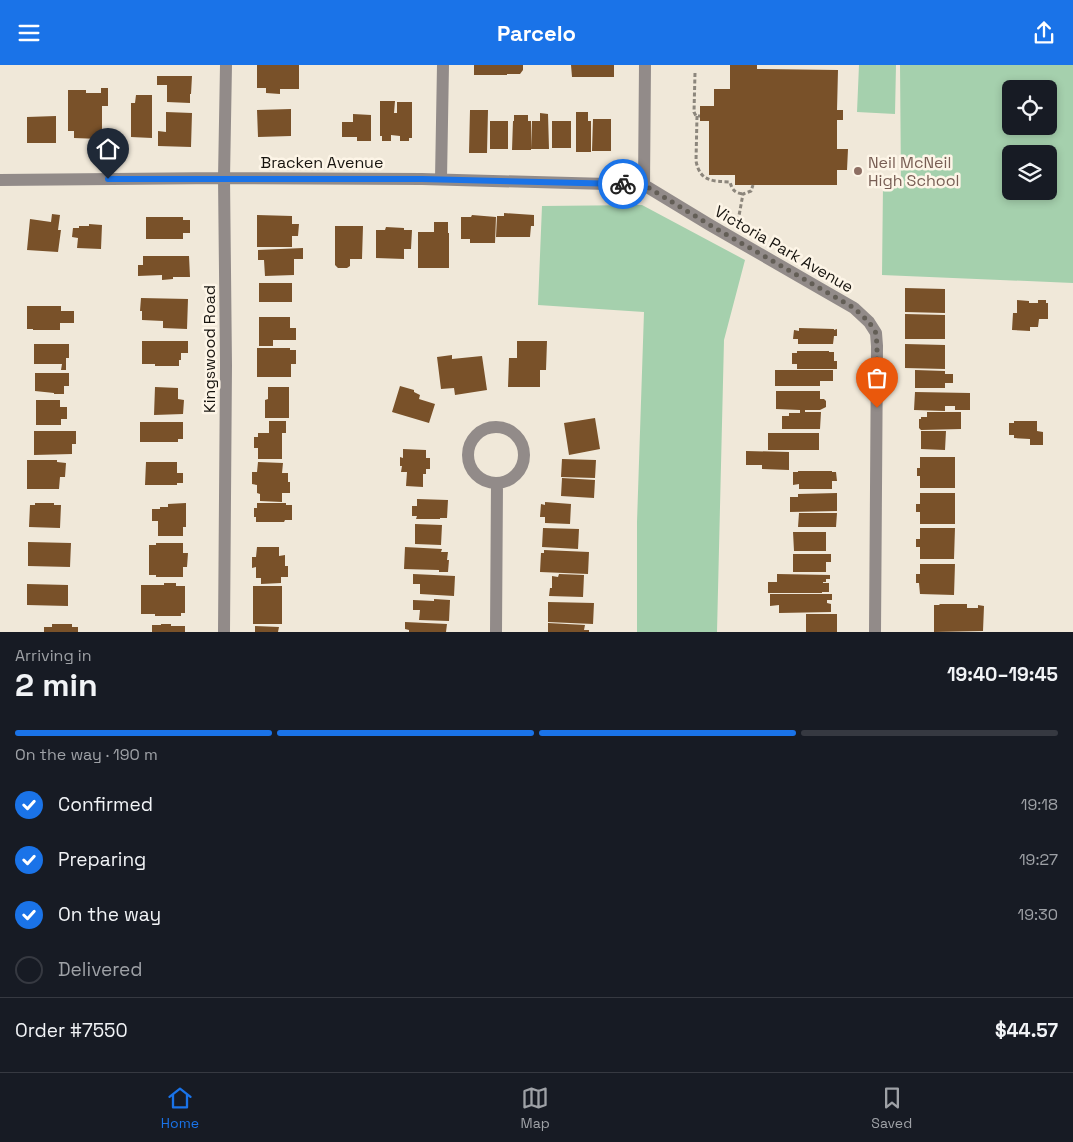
<!DOCTYPE html>
<meta charset="utf-8">
<style>
:root{--surface:#171b24;--page:#242831;--text:#f1f3f6;--muted:#9ea1a6;--line:#363941;--accent:#1a73e8}
body{margin:0;font-family:"Space Grotesk",sans-serif;background:var(--page);color:var(--text);height:100vh;display:flex;flex-direction:column;font-size:19px;white-space:nowrap}
*{box-sizing:border-box;margin:0}
p{font-size:16px;color:var(--muted)}
.icon{flex:none;width:28px;height:28px;fill:none;stroke:currentColor;stroke-width:2;stroke-linecap:round;stroke-linejoin:round}
.map{position:relative;height:567px;overflow:hidden}
.side{display:flex;flex-direction:column;background:var(--surface);flex:1}
.side>*{flex:none}
.tools{position:absolute;left:1002px;top:15px;display:grid;gap:10px}
.tools a{display:grid;place-items:center;width:55px;height:55px;border-radius:8px;background:var(--surface);box-shadow:0 2px 8px #0003;font-size:25px}
.pin{position:absolute;display:grid;place-items:center;width:42px;height:42px;color:#fff;margin:-51px -21px;border-radius:50% 50% 50% 0;rotate:-45deg;box-shadow:0 0 5px #0007}
.pin .icon{rotate:45deg}
.courier{position:absolute;display:grid;place-items:center;width:50px;height:50px;margin:-25px;border:4px solid #1a73e8;border-radius:50%;background:#fff;color:#222;box-shadow:0 1px 6px #0007}
.head em{font-style:normal;font-weight:600}
.head div{display:flex;flex-direction:column-reverse}
.head{display:flex;align-items:center;justify-content:space-between;height:85px;padding:0 15px}
h1{font-size:32px;font-weight:600;line-height:38px}
.bar{display:grid;grid-template-columns:repeat(4,1fr);gap:8px 5px;align-content:center;height:60px;padding:0 15px}
.bar i{height:6px;border-radius:4px;background:var(--line)}
.bar .active{background:var(--accent)}
.bar p{grid-column:span 4}
.line{display:flex;align-items:center;gap:12px;padding:0 15px;border-top:1px solid var(--line)}
.line div{flex:1}
ol{padding:0 15px;list-style:none}
li{display:flex;align-items:center;gap:15px;height:55px}
li p{margin-inline-start:auto}
li .icon{padding:5px;border-radius:50%;background:var(--accent);color:#fff;stroke-width:4}
li:last-child{color:var(--muted)}
li i{width:28px;height:28px;border:2px solid var(--line);border-radius:50%}
header{display:flex;justify-content:space-between;align-items:center;height:65px;padding:0 15px;background:var(--accent);color:#fff;font-size:22px;font-weight:600}
.tabs{display:flex;justify-content:space-around;align-items:center;height:70px;border-top:1px solid var(--line);background:var(--surface);font-size:14px;color:var(--muted)}
.tabs a{display:grid;justify-items:center;gap:2px}
.tabs .active{color:var(--accent)}
.map>svg:first-child{display:block}
</style>
<header><svg class="icon" aria-label="menu" viewBox="0 0 24 24"><path d="M4 6h16M4 12h16M4 18h16"/></svg>Parcelo<svg class="icon" aria-label="share" viewBox="0 0 24 24"><path d="M12 15V3M7 8l5-5 5 5M5 13v7h14v-7"/></svg></header>
<div class="map">
<svg width="1073" height="567" viewBox="0 0 1073 567">
<rect width="100%" height="100%" fill="#f0e8d9"/>
<path fill="#a5d0ad" fill-rule="evenodd" d="M859,0H896L895,49L857,47Z
M900,0H1073V218L882,210L883,121H901ZM1011,24H1049V61H1011ZM1011,89H1049V126H1011Z
M642,140L745,195L724,275L717,567H637V457L644,247L538,240L542,141Z"/>
<path fill="#795129" d="M257,0H299V24H280V29L266,28V23H257Z
M474,0H523V5L520,9H507V10H474Z
M571,0H614V12H572Z
M730,0H757V4L838,5L837,45H843V55H837V84H848L847,105H837V120H735V110H709V56H700V41H714V24H730Z
M157,11H192L191,29H190V38L167,37V20H157Z
M101,23H108V41H102V67H100V74L74,73V66H68V25H86V28H101Z
M136,30H152V73L131,72V38H135Z
M380,36H395L394,48H397V37H412V73H409V76H400V71L391,70V76H382V71H380Z
M291,44V71L258,72L257,45Z
M470,45H488L487,88H469Z
M166,47L192,48L191,82L158,81V66L166,67Z
M576,47H588V56H591V87H576Z
M540,48L548,49L549,84H531L532,56H540Z
M353,49L371,50V76H357V72H342V57H353Z
M514,50H528V56H531V85H512L513,56H514Z
M56,51V78H27V52Z
M593,54H611V86H592Z
M490,56H508V84H490Z
M552,56H571V83H552Z
M504,148L534,150V161H531L530,172H496L497,151H504Z
M52,149L60,150L58,165H61L58,187L27,185L30,154L51,157Z
M257,150L292,151V159H299L298,171H292V182H257Z
M472,150L496,152L495,178H470V174H461V152H471Z
M146,152H183V155H190V168H183V174H146Z
M434,157H448V168H449V203H418V167H434Z
M89,159L102,160L101,184L77,183L78,173L72,172L73,163H79V161H89Z
M335,161H363L362,194H350V201L347,203H338L335,200Z
M386,162L404,163V165H412L411,184H404V194L376,193V165H385Z
M303,183V194H294V210L265,211L264,195H258V185Z
M143,191H189L190,212H173V214L162,215V210L138,211V200H143Z
M259,218H292V237H259Z
M905,223L945,224V248L905,247Z
M141,233L188,234L187,264L163,263V256L142,255V246H140Z
M1017,235L1029,236V238H1038V235H1046V238H1048V254H1039L1038,262H1030V266L1012,265L1013,248H1017Z
M27,241H61V246H74V258H60V265H33V264H27Z
M905,249L945,250V274H905Z
M259,252H290V263H296V275H273V281H259Z
M799,263L834,264V265L837,264V271H834L833,279H798V274H793L794,265L799,266Z
M142,276H188V288H181V295H179V301H155V299H142Z
M517,276H547L546,305H540V322H508L509,293H517Z
M34,279H69V293H66V305H61L62,299H34Z
M905,279L945,280V304L905,303Z
M257,283H290V285H296V299H291V312H257Z
M797,286H829V287H834V296H837V304H797V299H792V288H797Z
M452,290V294L482,291L487,325L455,330L454,323L441,324L437,292Z
M775,305H833V316H820V321H775Z
M915,305L945,306V309H953V318H945V323H915Z
M35,308H69V321H64V329H54V328L35,326Z
M400,321L414,325V327L420,330L419,334L435,339L429,358L392,347Z
M155,322L178,323V334L184,335L183,349L154,350Z
M268,322H289V353H265V335L268,334Z
M776,326H820V334H824L826,336V342L820,345H805V347H821L820,364H782V351H789V348H800V345L776,344Z
M915,327L970,328V345H955V341H945V346L914,345Z
M36,335H60V342H67V354H61V360H36Z
M927,347H961V364L921,365L919,363V354H921V352H927Z
M595,353L600,384L569,390L564,358Z
M269,356H286V368H282V394H258V383H254V372H258V368H269Z
M1014,356H1037V366L1043,367V380H1030V374L1014,373V370H1009V358H1014Z
M140,357H183V374H178V377H140Z
M34,366H76V379H72V389L34,390Z
M921,366H946L945,385L921,384Z
M768,368H819V385H768Z
M403,384L426,385V393H430V404H426V409H423V422L406,421L407,407H401L402,401H400V392L403,393Z
M746,386L789,387V405L762,404V400H746Z
M920,392H955V423H920V411H917V403H920Z
M562,394L596,395L595,413L561,412Z
M27,395H57V397L66,398L65,412H60L59,424H27Z
M146,397H177V408H183V418H177V420H145Z
M258,397L283,398L282,408H288V417H290V428H282V437L260,436V429L257,428V420L252,419V407H257Z
M798,406H832V407H836L837,416H832V424H799V419L793,420V407H798Z
M562,413L595,415L594,433L561,431Z
M837,428V446L790,447V432H798V429Z
M920,428H955V459H920V447H916V439H920Z
M417,434L448,435L447,453H440V454H416L417,451H412V441H417Z
M545,437L571,439L570,459L545,458V452H540L541,439L545,440Z
M35,438H54V440H61L60,463L29,462L30,440H35Z
M186,438V462H183V471H158V456H152V444H160V442H168V439Z
M257,438H286V440H292V455H285L284,457H256V452H254V443H257Z
M799,448H837L836,462H798Z
M415,459L442,460L441,480L415,479Z
M543,463L579,464L578,484L542,482Z
M920,463H955L954,494H920V482H916V474H920Z
M793,467H826V486H794Z
M28,477L71,478L70,502L28,501Z
M156,478H183V488H188L187,502H183V512H156V510H149V480H156Z
M257,482H279V491L285,490V501H288V512H281V518L261,519V513H256V502L252,503V492H256Z
M405,482L442,484L441,487H448L447,495H449L448,507H439V505L404,504Z
M544,485L589,487L588,509L540,507L541,488H544Z
M793,489H831V497H826V507H793Z
M920,499H955L954,530L920,529L919,518H916V509H920Z
M413,509L455,511L454,531L420,529V519H413Z
M559,509L584,510L583,532L549,531L550,523H552V511L558,512Z
M777,509L830,510V514H826V517H823V518H829V527H822V528H768V517H777Z
M164,518H176V521H185V548H181V551H155V549H141V520H164Z
M27,519L68,520V541L27,540Z
M253,521H282V559H253Z
M770,529H832V535H827V538L831,539V547L779,548V540L770,541Z
M434,534L450,535L449,556L419,555L420,545H413V535L434,536Z
M548,537L594,538L593,559L548,557Z
M939,539H967V543H978V540L984,541L983,566L934,567V540H940Z
M806,549H837V567H806Z
M405,557L447,559L446,567H409V565L405,564Z
M548,558L585,560L584,565H589V567H548Z
M52,559H72V562H78V567H44V562H52Z
M161,559H171V561H185V567H152V560H161Z
M255,561L279,562L278,567H255Z"/>
<g fill="none" stroke-linecap="round" stroke-linejoin="round">
<path stroke="#8c867c" stroke-width="3" stroke-dasharray="4 2.5" stroke-linecap="butt" d="M695,8L694,47L696,51H700
M697,51L696,96C700,117 713,116 730,117C732,124 734,128 743,129
M738,156L743,129L751,126L753,120"/>
<path stroke="#928b89" stroke-width="12" d="M441,114L443,0
M0,115L224,113L422,114L644,120L710,160L854,243L869,257L876,268L877,281L875,567
M644,120L645,0
M468 390a28 28 0 1 1 56 0a28 28 0 1 1-56 0Z
M224,567L226,300L224,113L226,0
M496,567L497,419"/>
</g>
<g fill="none" stroke-linecap="round" stroke-linejoin="round">
<path stroke="#635e56" stroke-width="5" stroke-dasharray="0 9" d="M623,119L644,120L710,160L854,243L869,257L876,268L877,281V343"/>
<path stroke="#1a73e8" stroke-width="6" d="M108,114H422L623,119"/>
</g>
<circle fill="#8d6e63" stroke="#fdf5e7" stroke-width="2" cx="858" cy="106" r="5"/>
<g text-anchor="middle" dominant-baseline="central" stroke-width="5" stroke-linejoin="round" paint-order="stroke">
<g font-size="16" fill="#17140f" stroke="#fdf5e7">
<text x="322" y="97">Bracken Avenue</text>
<text transform="translate(784 184) rotate(30)">Victoria Park Avenue</text>
<text transform="translate(209 284) rotate(-90)">Kingswood Road</text>
</g>
<g font-size="16" fill="#785e54" stroke="#fdf5e7" text-anchor="start">
<text x="868" y="97">Neil McNeil<tspan x="868" dy="18">High School</tspan></text>
</g>
</g>
</svg>
<div class="tools">
<a><svg class="icon" aria-label="locate" viewBox="0 0 24 24"><circle cx="12" cy="12" r="6"/><path d="M12 2v4M12 18v4M2 12h4M18 12h4"/></svg></a>
<a><svg class="icon" aria-label="layers" viewBox="0 0 24 24"><path d="M12 4l9 5-9 5-9-5zM3 14l9 5 9-5"/></svg></a>
</div>
<div class="pin" style="left:877px;top:343px;background:#ea580c"><svg class="icon" aria-label="bag" viewBox="0 0 24 24"><path d="M5 8h14l-1 12H6zM9 8a3 3 0 0 1 6 0"/></svg></div>
<div class="pin" style="left:108px;top:114px;background:#1f2937"><svg class="icon" aria-label="home" viewBox="0 0 24 24"><path d="M3 11l9-7 9 7M6 9v11h12V9"/></svg></div>
<div class="courier" style="left:623px;top:119px"><svg class="icon" aria-label="bike" viewBox="0 0 24 24"><circle cx="6" cy="16" r="4"/><circle cx="18" cy="16" r="4"/><path d="M6 16l4-8h5l3 8M10 8l3 8H6M13 5h3"/></svg></div>
</div>
<section class="side">
<div class="head"><div><h1>2 min</h1><p>Arriving in</p></div><em>19:40–19:45</em></div>
<div class="bar"><i class="active"></i><i class="active"></i><i class="active"></i><i></i><p>On the way · 190 m</p></div>
<ol>
<li><svg class="icon" aria-label="check" viewBox="0 0 24 24"><path d="M5 12l5 5 9-10"/></svg>Confirmed<p>19:18</p></li>
<li><svg class="icon" aria-label="check" viewBox="0 0 24 24"><path d="M5 12l5 5 9-10"/></svg>Preparing<p>19:27</p></li>
<li><svg class="icon" aria-label="check" viewBox="0 0 24 24"><path d="M5 12l5 5 9-10"/></svg>On the way<p>19:30</p></li>
<li><i></i>Delivered</li>
</ol>
<div class="line" style="height:65px"><div>Order #7550</div><b>$44.57</b></div>
</section>
<nav class="tabs">
<a class="active"><svg class="icon" aria-label="home" viewBox="0 0 24 24"><path d="M3 11l9-7 9 7M6 9v11h12V9"/></svg>Home</a>
<a><svg class="icon" aria-label="map" viewBox="0 0 24 24"><path d="M3 6l6-2 6 2 6-2v14l-6 2-6-2-6 2zM9 4v14M15 6v14"/></svg>Map</a>
<a><svg class="icon" aria-label="saved" viewBox="0 0 24 24"><path d="M7 4h10v16l-5-4-5 4z"/></svg>Saved</a>
</nav>
